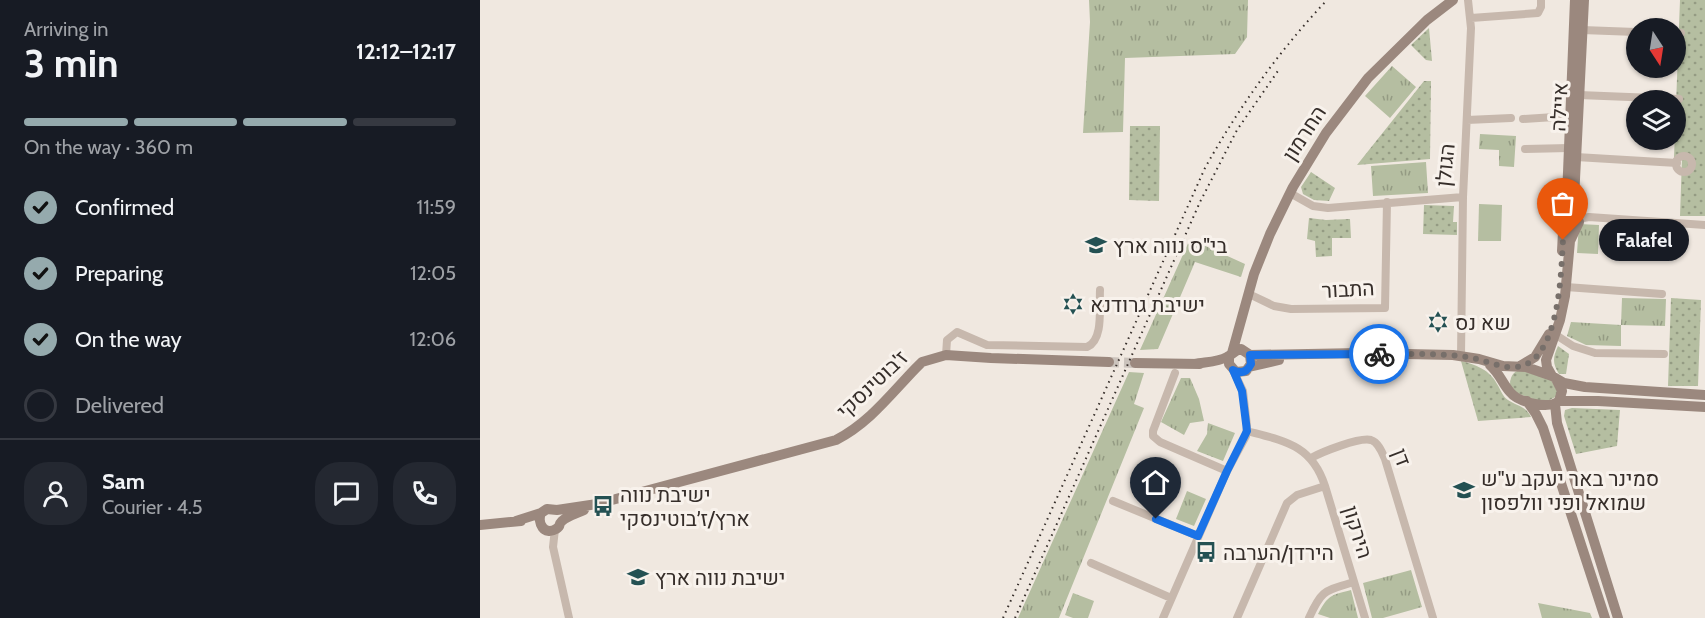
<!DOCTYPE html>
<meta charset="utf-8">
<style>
:root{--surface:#171b24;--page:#242831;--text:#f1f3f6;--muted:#9ea1a6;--line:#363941;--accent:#95aaad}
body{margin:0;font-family:Cabin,Heebo,sans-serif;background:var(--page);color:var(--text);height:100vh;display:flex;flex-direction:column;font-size:22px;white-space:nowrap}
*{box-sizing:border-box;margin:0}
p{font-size:20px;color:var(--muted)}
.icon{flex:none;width:33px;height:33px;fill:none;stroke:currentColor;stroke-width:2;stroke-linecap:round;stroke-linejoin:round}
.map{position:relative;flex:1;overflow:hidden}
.panel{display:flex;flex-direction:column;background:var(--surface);width:480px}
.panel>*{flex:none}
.needle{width:39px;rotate:168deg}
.controls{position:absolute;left:1146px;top:18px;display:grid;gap:12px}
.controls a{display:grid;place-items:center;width:60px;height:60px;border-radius:50%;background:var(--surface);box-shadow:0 2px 4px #0004;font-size:30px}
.pin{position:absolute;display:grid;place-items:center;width:51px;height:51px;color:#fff;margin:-62px -26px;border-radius:50% 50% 50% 0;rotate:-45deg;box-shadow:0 0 6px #0007}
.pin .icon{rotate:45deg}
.courier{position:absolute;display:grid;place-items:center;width:60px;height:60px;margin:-30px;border:4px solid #1a73e8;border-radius:50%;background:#fff;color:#222;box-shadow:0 2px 8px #0007}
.bubble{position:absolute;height:42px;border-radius:21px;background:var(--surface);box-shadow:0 2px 4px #0004;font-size:20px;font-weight:700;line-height:42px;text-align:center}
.overview em{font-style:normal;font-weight:700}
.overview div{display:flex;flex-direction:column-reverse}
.overview{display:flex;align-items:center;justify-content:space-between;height:102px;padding:0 24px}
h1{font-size:39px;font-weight:700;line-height:45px}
.bar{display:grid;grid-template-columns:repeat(4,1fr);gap:9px 6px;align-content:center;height:72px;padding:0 24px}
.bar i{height:8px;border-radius:4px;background:var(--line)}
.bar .on{background:var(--accent)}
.bar p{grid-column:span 4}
.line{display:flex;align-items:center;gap:15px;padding:0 24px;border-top:2px solid var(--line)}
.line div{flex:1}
.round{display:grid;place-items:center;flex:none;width:63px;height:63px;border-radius:24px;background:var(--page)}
ol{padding:0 24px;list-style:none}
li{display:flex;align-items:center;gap:18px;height:66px}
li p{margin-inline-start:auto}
li .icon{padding:6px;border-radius:50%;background:var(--accent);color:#111;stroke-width:4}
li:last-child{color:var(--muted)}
li i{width:33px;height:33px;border:3px solid var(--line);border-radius:50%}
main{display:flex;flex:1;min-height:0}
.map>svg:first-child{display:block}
</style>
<main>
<section class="panel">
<div class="overview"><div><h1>3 min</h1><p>Arriving in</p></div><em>12:12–12:17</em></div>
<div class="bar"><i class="on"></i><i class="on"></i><i class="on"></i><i></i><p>On the way · 360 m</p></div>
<ol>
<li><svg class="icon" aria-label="check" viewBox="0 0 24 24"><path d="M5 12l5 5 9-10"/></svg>Confirmed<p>11:59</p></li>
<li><svg class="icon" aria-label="check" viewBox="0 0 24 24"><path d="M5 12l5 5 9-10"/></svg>Preparing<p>12:05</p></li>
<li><svg class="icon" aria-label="check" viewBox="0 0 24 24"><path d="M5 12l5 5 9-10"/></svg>On the way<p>12:06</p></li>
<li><i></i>Delivered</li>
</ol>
<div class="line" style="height:108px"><a class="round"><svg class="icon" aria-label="person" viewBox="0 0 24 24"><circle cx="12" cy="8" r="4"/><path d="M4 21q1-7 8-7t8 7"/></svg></a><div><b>Sam</b><p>Courier · 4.5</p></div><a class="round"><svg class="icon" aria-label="chat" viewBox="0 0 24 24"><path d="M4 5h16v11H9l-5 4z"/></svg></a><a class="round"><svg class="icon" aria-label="phone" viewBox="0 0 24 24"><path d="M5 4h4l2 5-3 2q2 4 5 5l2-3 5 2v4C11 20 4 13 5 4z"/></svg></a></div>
</section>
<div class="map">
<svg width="1225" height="618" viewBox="0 0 1225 618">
<defs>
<pattern id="grass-tufts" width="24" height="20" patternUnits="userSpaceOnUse" patternTransform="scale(1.5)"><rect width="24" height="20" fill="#b5bea1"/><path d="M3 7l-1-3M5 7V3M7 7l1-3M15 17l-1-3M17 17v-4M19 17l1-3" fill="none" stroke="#949b83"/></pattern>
<pattern id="park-dots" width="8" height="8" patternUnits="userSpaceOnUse" patternTransform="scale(1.5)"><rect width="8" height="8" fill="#b5bea1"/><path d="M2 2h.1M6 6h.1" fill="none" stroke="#949b83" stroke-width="1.8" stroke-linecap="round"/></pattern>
</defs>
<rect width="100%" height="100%" fill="#f0e8e0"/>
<path fill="url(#grass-tufts)" d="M609,0H768L767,37L755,54L645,58L643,132L603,133L610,22Z
M912,66L936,87L910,118L885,96Z
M1000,134L1036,136L1034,167L1019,166V150L999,149Z
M946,162L948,193L893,196L891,166Z
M1099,224L1119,225L1118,254L1097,253Z
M1144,228L1189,230L1188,258L1143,256Z
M710,239L765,264L761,277L715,262L678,349L660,350Z
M1142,298L1186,299L1185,326L1141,325V346L1106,345L1087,336L1091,322L1141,325Z
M649,372L664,373L654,404L664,408L579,618H538Z
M701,378H710L719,399L724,421L710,423L704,435L681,422Z
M728,423L755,433L743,461L717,451L727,434Z
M707,491L726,499L714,526L696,519Z
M931,570L942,607L903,618H892L883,583Z
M871,590L878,618H850L838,614C848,595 851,595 871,590Z
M593,593L614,601L608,618H593L585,615Z
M1058,603L1110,613L1112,618H1062Z"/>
<path fill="url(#park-dots)" d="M1200,0H1225V216H1200L1202,158L1194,157Z
M949,28L952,61L946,60L931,45Z
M944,81H951L950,159L877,165Z
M650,126H680L679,201L649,200Z
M831,172L855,188L849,201L834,200L823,194L821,187Z
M944,205L974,206L973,222H977V235L943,234Z
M829,218L846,220L870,219L871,238H852V256L836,257L835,241L827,239Z
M1191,298L1221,300L1218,386H1188Z
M1078,346L1089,354L1086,374H1079C1072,363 1073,357 1078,346Z
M981,361C995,364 1010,370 1017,384C1021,390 1022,396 1028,400C1037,406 1046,406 1051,417L998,421Z
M1041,370L1071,380L1079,395L1064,403L1036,393L1030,386C1030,378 1032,371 1041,370Z
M1092,408L1140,410L1137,446L1096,454L1084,416L1085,410Z"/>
<path fill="#b5bea1" d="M999,204L1022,205L1021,241H998Z"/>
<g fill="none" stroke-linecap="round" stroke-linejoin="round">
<path stroke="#cbc3bc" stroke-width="10" stroke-dasharray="10 5" stroke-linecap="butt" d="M629,362L655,363"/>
<path stroke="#c7b8ad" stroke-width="8" d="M991,18L1058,13L1061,7V0
M1102,30L1156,32
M1196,33H1201
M1099,95L1199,99
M1043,119L1090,116
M987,120L1031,118
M1045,149L1089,148
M1196 164a8 8 0 1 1 16 0a8 8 0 1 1-16 0Z
M1096,157L1197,163
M810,193L833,206L848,208L983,197
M1098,219L1109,217L1225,225
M1086,287L1182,294
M769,294L794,306L811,309L905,308L907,202
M1076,335L1093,346L1115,353L1184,354
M466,355L467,340L477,332L507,345L607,347C624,340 619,307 620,290
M981,356L983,197L991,28L988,0
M695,373L673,431V436L680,442L747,471
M767,431C805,441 832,445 845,486L885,618
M831,458C842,452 879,437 891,440C898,442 902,452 905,459L953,618
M633,501L718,536
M75,529L73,547L89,618
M611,563L691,598
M683,618L747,471L766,436L767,426L763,391L753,370
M757,618L807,503L817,495L845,486
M829,618C842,589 845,591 874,582"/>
<path stroke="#9b887e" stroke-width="10" d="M1082,251L1083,232L1078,224L1086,206L1087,197L1095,0
M752,353L774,274L790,234L813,187L846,133L888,78L947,20L973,0
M770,355L879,353L973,355L999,359L1023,366L1046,367L1072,376L1084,383L1105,387L1225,395
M655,363L720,364
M715,364C725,362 738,362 747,357C753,354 754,351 761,349L770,355L771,364L766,371L756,372L749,364V356
M1010,365C1020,374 1022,383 1030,392C1038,402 1068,410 1079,401L1082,391L1076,379
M1040,366L1055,357L1069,334
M769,367L799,360
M1072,376L1067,367L1066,360L1080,320L1085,296L1090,241L1099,222L1095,215L1094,199L1104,0
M1047,401L1056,414L1063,428L1125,618
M1079,401H1118L1225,407
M1075,404L1077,423L1138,618
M61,513C57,523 64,536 76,529C82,525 77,526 82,521C87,516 98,513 104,510
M36,521L61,513L67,509L77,510L117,504L356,440C389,423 410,395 435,369L442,362L466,355L511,358L629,362
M0,525L41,521"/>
<path stroke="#362e2a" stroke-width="2" stroke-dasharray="1.5 4.5" stroke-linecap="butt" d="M523,618L725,168C759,107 799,51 847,0
M535,618L720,202L757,130L800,68"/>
</g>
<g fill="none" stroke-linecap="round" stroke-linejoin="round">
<path stroke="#776f6a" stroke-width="6" stroke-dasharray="0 10.8" d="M899,354C928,354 958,353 987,357C1004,359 1020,369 1037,367C1080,361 1081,272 1083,240"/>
<path stroke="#1a73e8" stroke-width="8" d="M676,519L718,536L747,471L767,431L762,391L753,370C761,374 767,372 771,364L770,355L899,354"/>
</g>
<defs>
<symbol id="school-bare" viewBox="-9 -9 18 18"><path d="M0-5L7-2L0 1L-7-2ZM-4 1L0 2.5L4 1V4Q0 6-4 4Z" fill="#245153" stroke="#f8f2ec" stroke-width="2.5" paint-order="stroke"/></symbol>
<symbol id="synagogue-bare" viewBox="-9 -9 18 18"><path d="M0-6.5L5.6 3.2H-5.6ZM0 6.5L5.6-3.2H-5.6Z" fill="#245153" stroke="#f8f2ec" stroke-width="2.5" paint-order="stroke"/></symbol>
<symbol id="bus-bare" viewBox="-9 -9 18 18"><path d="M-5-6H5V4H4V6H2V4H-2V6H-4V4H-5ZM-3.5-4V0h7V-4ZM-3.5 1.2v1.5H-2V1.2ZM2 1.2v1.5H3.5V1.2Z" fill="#245153" stroke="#f8f2ec" stroke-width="2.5" paint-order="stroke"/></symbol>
</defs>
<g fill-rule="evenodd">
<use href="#school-bare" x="601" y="230" width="30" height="30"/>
<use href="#synagogue-bare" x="578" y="289" width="30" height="30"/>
<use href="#synagogue-bare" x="943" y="307" width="30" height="30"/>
<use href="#school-bare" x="969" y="475" width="30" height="30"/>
<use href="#bus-bare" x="108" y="491" width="30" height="30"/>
<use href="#bus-bare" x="711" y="537" width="30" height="30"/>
<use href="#school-bare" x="143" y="562" width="30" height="30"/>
</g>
<g text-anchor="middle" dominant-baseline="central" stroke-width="6" stroke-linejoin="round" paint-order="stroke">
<g font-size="21" fill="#362e2a" stroke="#f8f2ec">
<text transform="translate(1079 107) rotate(-87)">איילה</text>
<text transform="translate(824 133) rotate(-57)">החרמון</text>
<text transform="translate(965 165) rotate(-84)">הגולן</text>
<text transform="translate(868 289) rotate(-3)">התבור</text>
<text transform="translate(392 384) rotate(-43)">ז'בוטינסקי</text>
<text transform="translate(922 457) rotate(69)">דן</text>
<text transform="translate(878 532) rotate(73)">הירקון</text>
</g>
<g font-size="21" fill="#362e2a" stroke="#f8f2ec" text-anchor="start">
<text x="633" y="245">בי"ס נווה ארץ</text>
<text x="610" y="304">ישיבת גרודנא</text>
<text x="975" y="322">שא נס</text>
<text x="1001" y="478">סמינר באר יעקב ע"ש<tspan x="1001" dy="24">שמואל ופני וולפסון</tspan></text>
<text x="140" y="494">ישיבת נווה<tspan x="140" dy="24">ארץ/ז׳בוטינסקי</tspan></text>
<text x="743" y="552">הירדן/הערבה</text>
<text x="175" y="577">ישיבת נווה ארץ</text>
</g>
</g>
</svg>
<div class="controls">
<a><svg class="needle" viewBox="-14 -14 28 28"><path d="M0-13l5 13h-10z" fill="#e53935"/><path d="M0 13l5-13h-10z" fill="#9ea1a6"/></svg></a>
<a><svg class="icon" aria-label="layers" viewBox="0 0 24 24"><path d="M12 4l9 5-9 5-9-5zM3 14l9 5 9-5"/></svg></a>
</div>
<div class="pin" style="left:1083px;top:240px;background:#ea580c"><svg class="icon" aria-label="bag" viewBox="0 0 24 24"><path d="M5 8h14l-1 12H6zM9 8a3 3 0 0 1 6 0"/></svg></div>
<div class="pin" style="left:676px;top:519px;background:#1f2937"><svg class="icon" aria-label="home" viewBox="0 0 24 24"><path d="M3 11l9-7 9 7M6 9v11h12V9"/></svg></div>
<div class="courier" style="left:899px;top:354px"><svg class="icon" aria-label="bike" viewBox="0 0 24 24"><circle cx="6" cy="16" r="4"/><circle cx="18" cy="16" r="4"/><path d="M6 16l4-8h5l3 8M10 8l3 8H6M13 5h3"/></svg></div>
<div class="bubble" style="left:1119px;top:219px;width:90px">Falafel</div>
</div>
</main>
